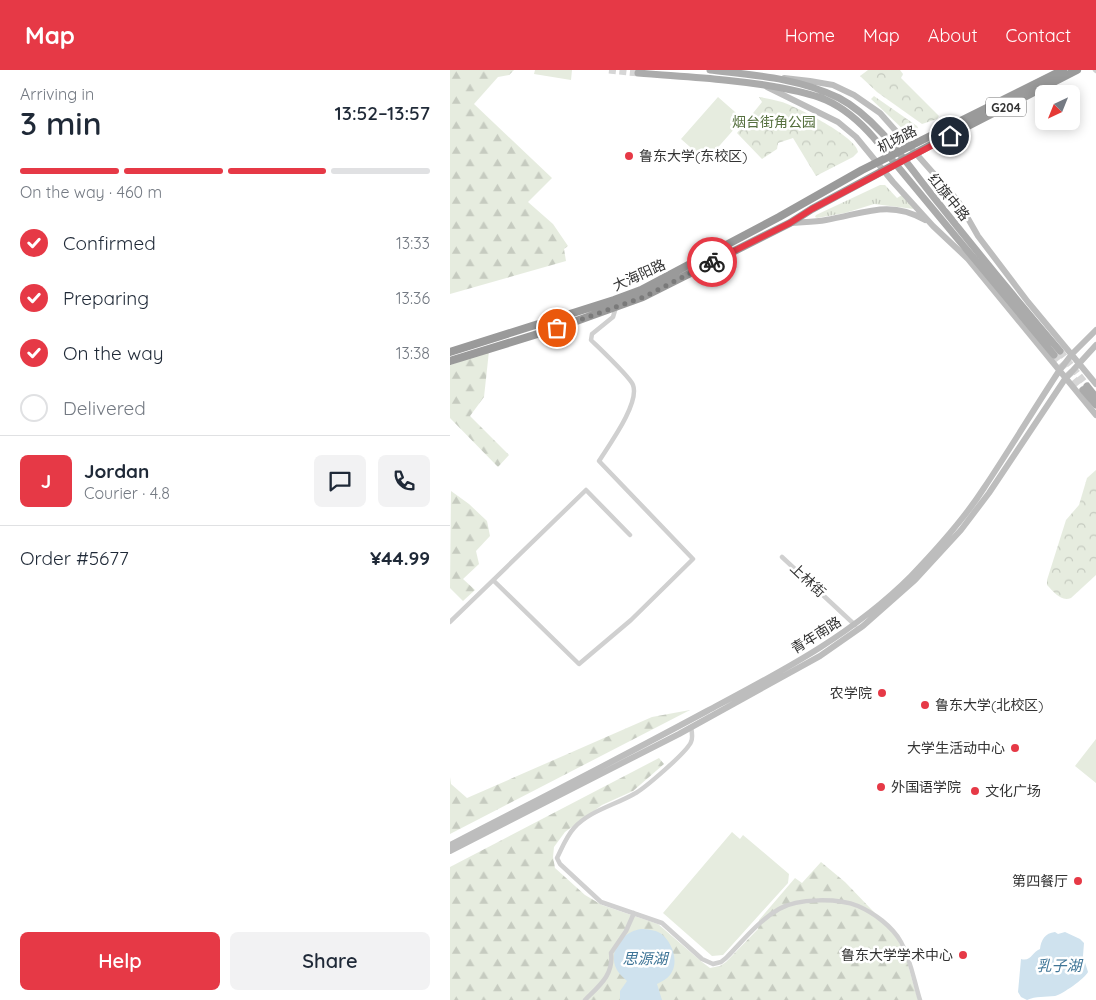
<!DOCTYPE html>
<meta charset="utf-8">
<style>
:root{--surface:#fff;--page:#f2f2f3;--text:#1f2937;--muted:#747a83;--line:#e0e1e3;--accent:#e63946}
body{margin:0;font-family:Quicksand,"Noto Sans SC",sans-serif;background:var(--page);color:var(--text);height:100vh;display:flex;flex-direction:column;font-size:19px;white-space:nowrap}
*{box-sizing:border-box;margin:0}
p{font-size:16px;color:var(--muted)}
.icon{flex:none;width:28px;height:28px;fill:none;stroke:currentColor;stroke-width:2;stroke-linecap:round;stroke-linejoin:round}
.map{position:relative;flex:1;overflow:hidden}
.sheet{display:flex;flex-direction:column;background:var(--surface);width:450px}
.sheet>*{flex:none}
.needle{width:32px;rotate:223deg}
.tools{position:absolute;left:585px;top:15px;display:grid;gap:10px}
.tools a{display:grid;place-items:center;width:45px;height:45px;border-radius:8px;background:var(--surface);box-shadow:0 2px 12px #0003;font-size:25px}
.pin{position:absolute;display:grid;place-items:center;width:42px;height:42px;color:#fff;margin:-21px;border:2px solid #fff;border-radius:50%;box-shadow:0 1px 5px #0007}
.courier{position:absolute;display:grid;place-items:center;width:50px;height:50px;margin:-25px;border:4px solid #e63946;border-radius:50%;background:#fff;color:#222;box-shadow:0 1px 6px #0007}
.headline em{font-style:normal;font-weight:600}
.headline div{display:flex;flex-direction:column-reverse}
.headline{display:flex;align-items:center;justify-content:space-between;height:85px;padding:0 20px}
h1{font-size:32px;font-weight:600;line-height:38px}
.bar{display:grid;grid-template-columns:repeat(4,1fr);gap:8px 5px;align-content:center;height:60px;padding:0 20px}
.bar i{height:6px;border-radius:4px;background:var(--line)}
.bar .selected{background:var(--accent)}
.bar p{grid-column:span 4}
.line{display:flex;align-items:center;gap:12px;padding:0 20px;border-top:1px solid var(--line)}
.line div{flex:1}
.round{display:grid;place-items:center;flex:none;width:52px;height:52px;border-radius:8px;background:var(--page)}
ol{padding:0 20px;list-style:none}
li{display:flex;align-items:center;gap:15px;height:55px}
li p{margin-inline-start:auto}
li .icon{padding:5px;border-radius:50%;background:var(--accent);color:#fff;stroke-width:4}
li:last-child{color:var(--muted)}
li i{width:28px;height:28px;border:2px solid var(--line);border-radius:50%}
.action{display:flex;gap:10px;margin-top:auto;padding:10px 20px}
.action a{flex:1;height:58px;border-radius:8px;background:var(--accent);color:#fff;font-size:20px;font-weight:600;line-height:58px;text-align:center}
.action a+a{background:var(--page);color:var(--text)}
header{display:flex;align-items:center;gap:30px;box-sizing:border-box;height:70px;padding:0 25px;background:var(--accent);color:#fff}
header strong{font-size:24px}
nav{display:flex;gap:28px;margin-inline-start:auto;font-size:18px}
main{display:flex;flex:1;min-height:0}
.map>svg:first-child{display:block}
</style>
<header>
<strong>Map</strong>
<nav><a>Home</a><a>Map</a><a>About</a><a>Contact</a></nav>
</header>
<main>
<section class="sheet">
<div class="headline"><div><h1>3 min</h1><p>Arriving in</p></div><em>13:52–13:57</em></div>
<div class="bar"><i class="selected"></i><i class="selected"></i><i class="selected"></i><i></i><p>On the way · 460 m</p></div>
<ol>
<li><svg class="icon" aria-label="check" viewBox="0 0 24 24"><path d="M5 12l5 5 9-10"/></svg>Confirmed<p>13:33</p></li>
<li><svg class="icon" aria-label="check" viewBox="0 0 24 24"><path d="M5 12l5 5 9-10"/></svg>Preparing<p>13:36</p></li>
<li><svg class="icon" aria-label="check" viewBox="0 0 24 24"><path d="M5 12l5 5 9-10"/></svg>On the way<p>13:38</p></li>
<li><i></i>Delivered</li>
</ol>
<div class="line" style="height:90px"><b class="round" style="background:var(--accent);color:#fff">J</b><div><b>Jordan</b><p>Courier · 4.8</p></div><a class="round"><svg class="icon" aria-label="chat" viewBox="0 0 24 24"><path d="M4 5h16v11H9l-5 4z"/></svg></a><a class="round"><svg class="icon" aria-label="phone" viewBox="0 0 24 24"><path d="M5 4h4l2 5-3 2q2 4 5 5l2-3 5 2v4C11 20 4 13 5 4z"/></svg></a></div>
<div class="line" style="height:65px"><div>Order #5677</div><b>¥44.99</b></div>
<div class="action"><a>Help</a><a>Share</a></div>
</section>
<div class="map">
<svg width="646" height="930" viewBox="0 0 646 930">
<defs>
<pattern id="grass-tufts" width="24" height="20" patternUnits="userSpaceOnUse" patternTransform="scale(1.25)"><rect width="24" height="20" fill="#e6ecdf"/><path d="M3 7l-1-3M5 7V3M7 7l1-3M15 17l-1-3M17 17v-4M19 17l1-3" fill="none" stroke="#c6cbc0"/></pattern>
<pattern id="forest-firs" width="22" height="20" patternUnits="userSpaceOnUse" patternTransform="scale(1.25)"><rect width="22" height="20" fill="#e6ecdf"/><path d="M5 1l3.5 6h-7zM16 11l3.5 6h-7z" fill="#c6cbc0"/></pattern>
<pattern id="park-crowns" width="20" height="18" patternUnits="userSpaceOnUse" patternTransform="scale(1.25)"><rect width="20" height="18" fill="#e6ecdf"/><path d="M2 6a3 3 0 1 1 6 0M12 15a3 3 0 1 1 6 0" fill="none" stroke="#c6cbc0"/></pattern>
</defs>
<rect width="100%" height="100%" fill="#fff"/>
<path fill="url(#grass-tufts)" d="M430,115H435L447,128L452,125L464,139L424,134L395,143L367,148L365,147L366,145Z"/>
<path fill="url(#forest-firs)" d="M0,0H64L59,5L48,7L24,34L102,108L78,132L103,154L118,176L114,179L116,191L0,224Z
M39,281L34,327L20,346L59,385L48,397L0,348V295Z
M1,421L19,434L37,451L40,466L26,481L29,494L13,509L25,520L13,531L0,518Z
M240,640L0,764V707L1,714L17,728L202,647Z
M209,688L214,694L183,721L152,735L115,762L104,777L103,787L105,798L135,825L152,835L208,854L252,892L260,898L270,896L276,892L308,859L309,850L345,808L352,813L371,792L395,812L445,864L456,888L468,930H0V797Z"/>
<path fill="url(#park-crowns)" d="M418,0H450L453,4L451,8L489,46L487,49L472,54L427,22L410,6Z
M424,26L467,56L468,58L460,62H456L421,29Z
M309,27C317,28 324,30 332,32C347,37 407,67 408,82L403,87L366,106L343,68L328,73L327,79L312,89L287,63L312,32Z
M646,400V505L621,528C611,532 604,522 597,515V510L616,450L629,435L637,408Z"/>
<path fill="#e6ecdf" d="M85,0H122L121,10L84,4Z
M268,27L293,49L256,91L231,69Z
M646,669V713L625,696Z
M282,762L290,769L293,765L339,804L338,813L273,885L262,886L213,843Z"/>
<path fill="#cfe2ee" d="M191,859C197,859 205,860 210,863C222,871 230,892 220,905C217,909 212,911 207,914L212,930H170V921L177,911C173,907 168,903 166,898C158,880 174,861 191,859Z
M605,862L608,864L615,862L630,869L634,873L633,886L638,902C634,909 613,924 605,926C595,927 586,926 577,930L571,927L568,922L571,889C581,892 582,882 590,879C591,870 595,863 605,862Z"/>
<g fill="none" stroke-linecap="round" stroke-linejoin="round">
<path stroke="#d6d6d6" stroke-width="7" stroke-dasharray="7 3.5" stroke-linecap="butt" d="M159,0L188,3
M610,281L637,316
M604,285L633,320"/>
<path stroke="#d0d0d0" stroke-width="4.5" d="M645,0L646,1
M332,487L405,555
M44,511L129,594L181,550L243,489L149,391C159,375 190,333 183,315C180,307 149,278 141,270L142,264L163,247L166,237
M0,552L136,420L180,465
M241,657C242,662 243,668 241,672C237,682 194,719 184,724C165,735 139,741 124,758C116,767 112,778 107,788L110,794L151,832L212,853L252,889L263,894L271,892L276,888C292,872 308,851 329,839C348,828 388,828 408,836C424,843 442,856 451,872C461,890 464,911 470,930
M135,930C149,916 164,905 161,883L176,861L184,843"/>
<path stroke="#bdbdbd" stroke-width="6" d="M334,8L360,11L383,15L404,25L430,43L508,131L528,166L578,232L646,314
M317,17L388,52L406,67L443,112L483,156L518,189L646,345
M341,153C353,152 365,152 376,150C413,144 439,129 475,150
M0,775C86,731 172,687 257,641C330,602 401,566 461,506C487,479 514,449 534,418C560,379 584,339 609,301L622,284L646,260
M0,781L229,664L370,586L413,556L465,510L511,460L539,423L615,309L646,275"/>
<path stroke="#ababab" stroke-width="7" d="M260,0C303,5 349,8 389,28C429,49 461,100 490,135C529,184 569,233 610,281
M188,3C236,7 285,9 332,18C347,21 363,24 376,30C394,38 411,53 424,68L604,285
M637,316L646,327
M633,320L646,335"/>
<path stroke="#9a9a9a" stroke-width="8" d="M0,282L164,230L191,220L329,147L412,100L613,0
M0,291L107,258L193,227L340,153L362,139L479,76L627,0"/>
</g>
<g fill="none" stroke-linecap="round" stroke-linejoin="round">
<path stroke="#7a7a7a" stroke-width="5" stroke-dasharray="0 9" d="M107,258L194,227L262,192"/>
<path stroke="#e63946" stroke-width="6" d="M262,192L340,153L362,139L500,66"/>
</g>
<g fill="#e63946" stroke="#fff" stroke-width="2">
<circle cx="179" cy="86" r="5"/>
<circle cx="432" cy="623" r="5"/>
<circle cx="475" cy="635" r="5"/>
<circle cx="565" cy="678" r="5"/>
<circle cx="431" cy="717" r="5"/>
<circle cx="525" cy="721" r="5"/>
<circle cx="628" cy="811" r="5"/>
<circle cx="513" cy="885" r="5"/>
</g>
<g text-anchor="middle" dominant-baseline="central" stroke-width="5" stroke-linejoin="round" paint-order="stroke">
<rect fill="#fff" stroke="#707070" stroke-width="1" x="536" y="27.5" width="40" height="19" rx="4"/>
<g font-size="12" font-weight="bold" fill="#333">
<text x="556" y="37">G204</text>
</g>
<g font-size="14" fill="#56703f" stroke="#fff">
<text x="324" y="52">烟台街角公园</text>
</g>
<g font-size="14" fill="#333" stroke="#fff">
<text transform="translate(447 69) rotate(-28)">机场路</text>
<text transform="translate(499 127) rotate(51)">红旗中路</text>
<text transform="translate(189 205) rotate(-24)">大海阳路</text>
<text transform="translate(358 510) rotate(43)">上林街</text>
<text transform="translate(366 565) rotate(-32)">青年南路</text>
</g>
<g font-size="14" fill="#333" stroke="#fff" text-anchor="start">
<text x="189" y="86">鲁东大学(东校区)</text>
<text x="422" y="623" text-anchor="end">农学院</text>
<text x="485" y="635">鲁东大学(北校区)</text>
<text x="555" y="678" text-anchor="end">大学生活动中心</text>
<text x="441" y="717">外国语学院</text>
<text x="535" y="721">文化广场</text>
<text x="618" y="811" text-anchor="end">第四餐厅</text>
<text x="503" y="885" text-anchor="end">鲁东大学学术中心</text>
</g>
<g font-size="15" font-style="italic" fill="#3f7597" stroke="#fff">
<text x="195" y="888">思源湖</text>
<text x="609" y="895">乳子湖</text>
</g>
</g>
</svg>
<div class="tools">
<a><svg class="needle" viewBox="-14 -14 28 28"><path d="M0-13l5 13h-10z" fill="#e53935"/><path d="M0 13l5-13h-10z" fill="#747a83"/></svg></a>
</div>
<div class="pin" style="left:107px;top:258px;background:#ea580c"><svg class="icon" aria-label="bag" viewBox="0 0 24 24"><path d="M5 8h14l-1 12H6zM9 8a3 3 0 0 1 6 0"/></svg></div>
<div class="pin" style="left:500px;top:66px;background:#1f2937"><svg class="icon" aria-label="home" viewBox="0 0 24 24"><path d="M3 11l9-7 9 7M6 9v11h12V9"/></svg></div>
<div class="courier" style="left:262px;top:192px"><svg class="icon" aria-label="bike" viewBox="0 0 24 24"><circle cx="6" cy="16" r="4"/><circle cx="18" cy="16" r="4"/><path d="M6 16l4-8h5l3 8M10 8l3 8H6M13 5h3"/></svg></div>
</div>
</main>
